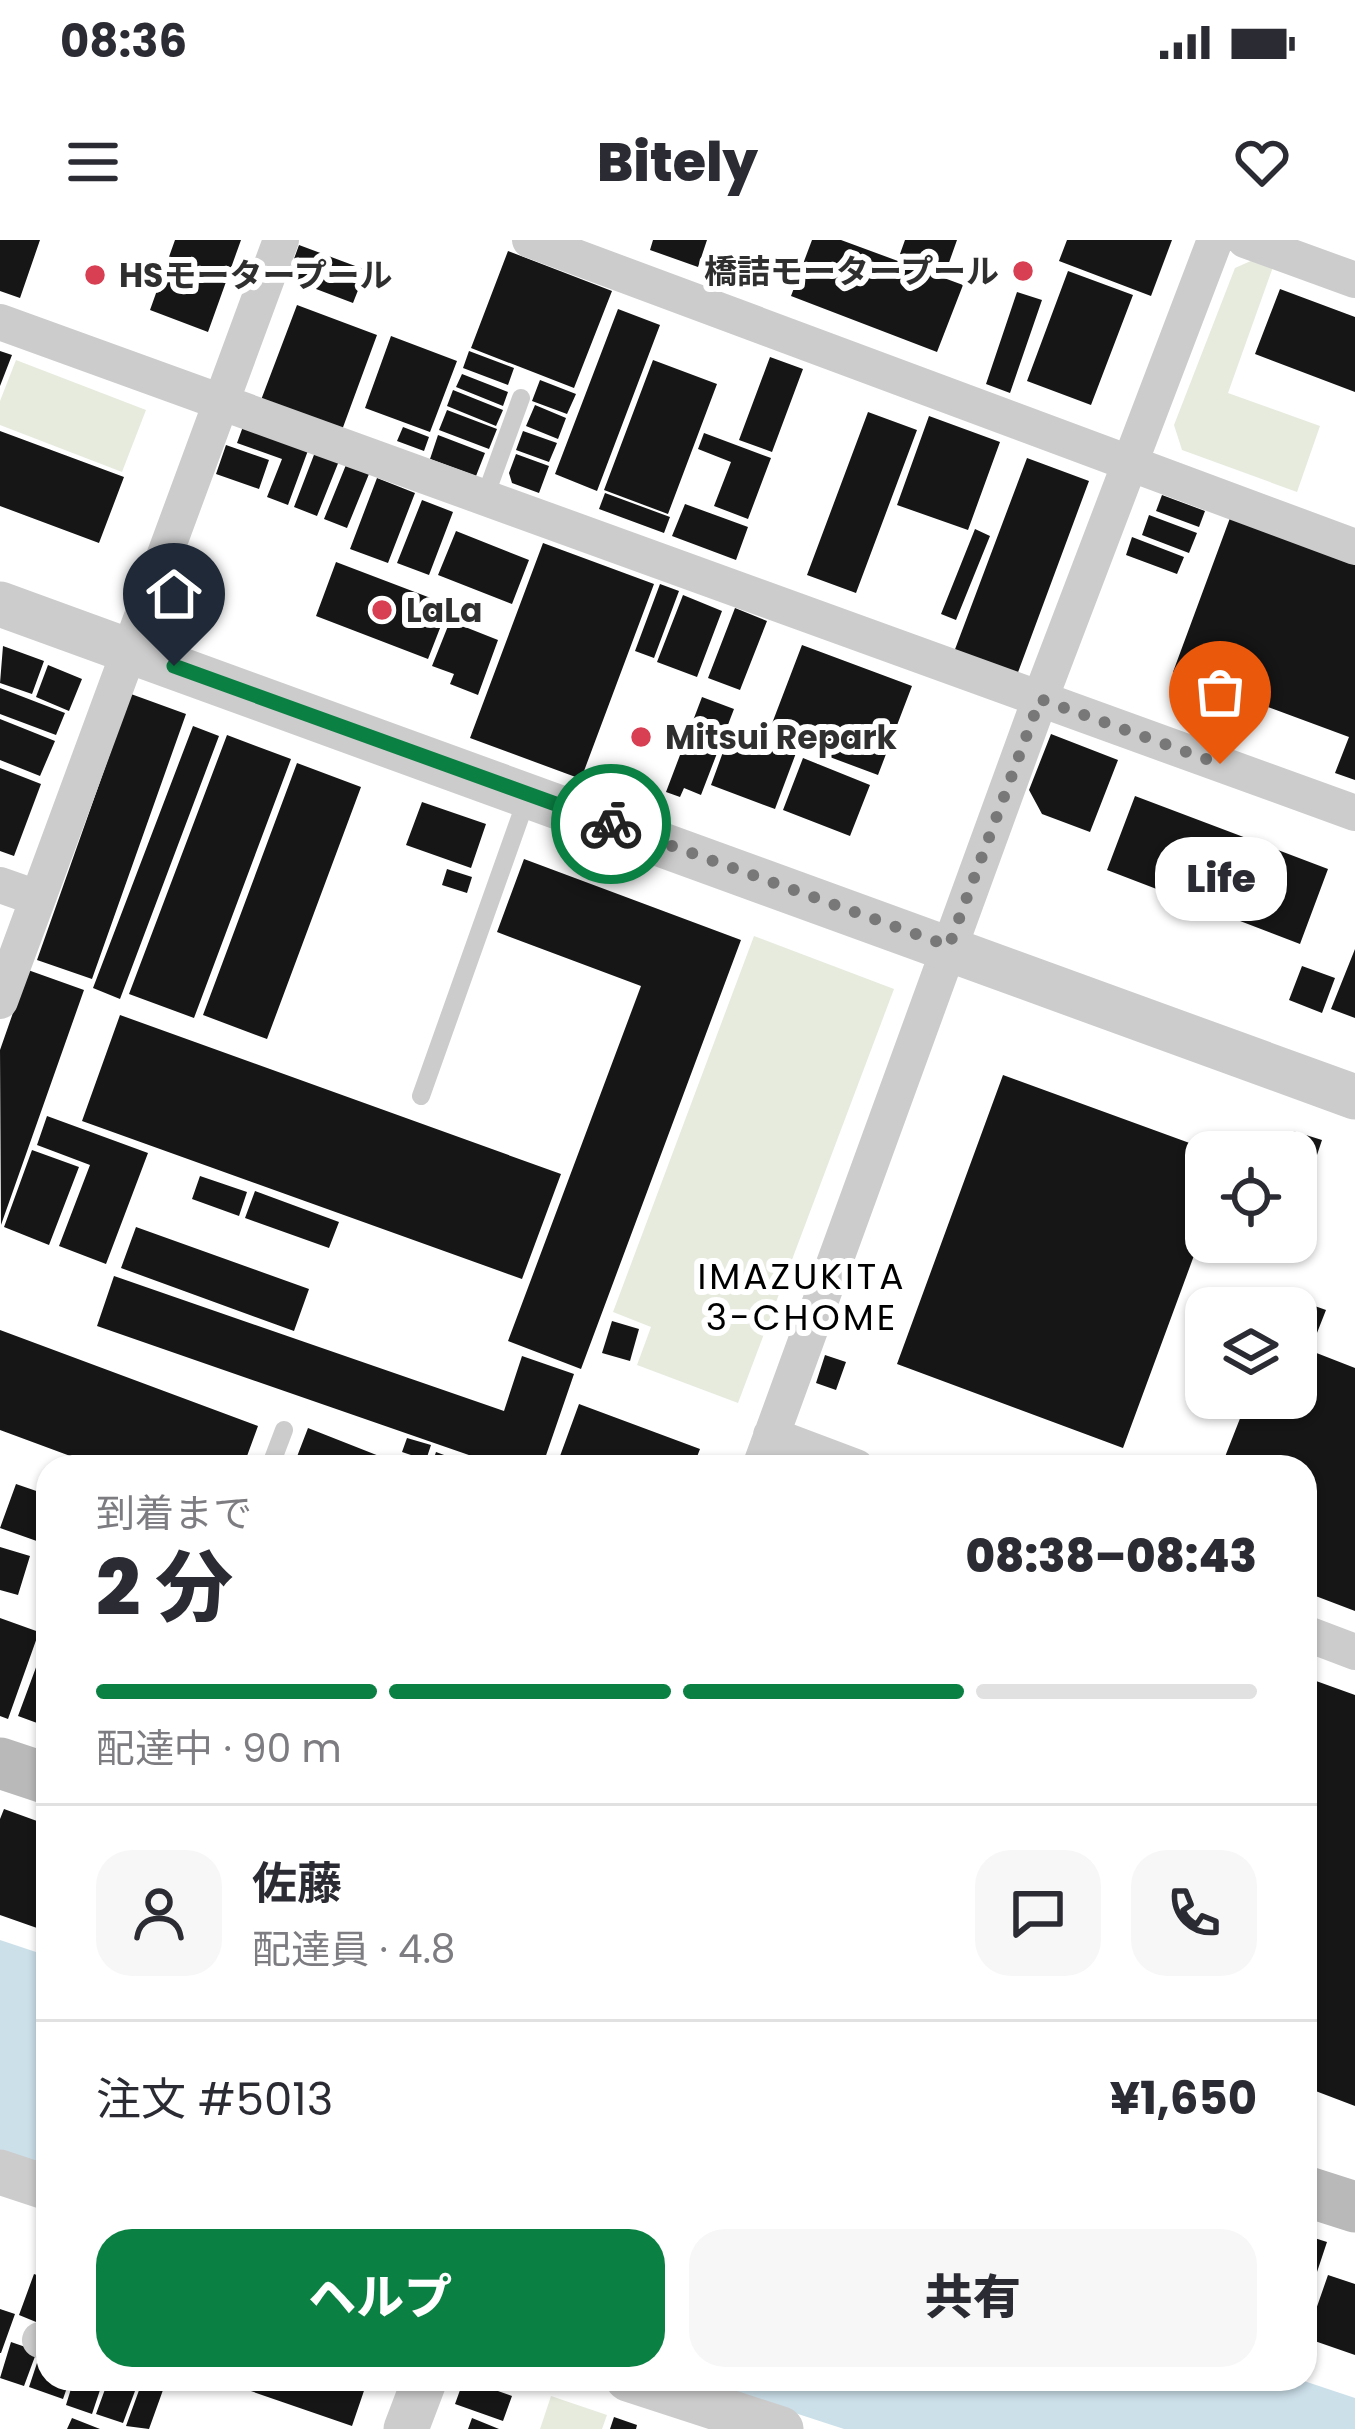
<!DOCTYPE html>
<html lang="ja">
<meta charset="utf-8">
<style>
:root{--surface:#fff;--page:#f7f7f7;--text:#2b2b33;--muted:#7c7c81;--line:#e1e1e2;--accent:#0b8043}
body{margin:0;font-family:Poppins,"Noto Sans JP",sans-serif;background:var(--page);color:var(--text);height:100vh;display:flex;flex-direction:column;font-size:45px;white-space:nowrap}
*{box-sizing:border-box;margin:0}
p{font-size:39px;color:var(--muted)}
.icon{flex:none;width:66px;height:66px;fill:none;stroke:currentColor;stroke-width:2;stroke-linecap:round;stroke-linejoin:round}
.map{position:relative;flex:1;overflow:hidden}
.details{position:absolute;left:36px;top:1215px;width:1281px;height:936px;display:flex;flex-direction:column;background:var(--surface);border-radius:36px;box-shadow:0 3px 9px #0004}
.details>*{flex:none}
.controls{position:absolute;left:1185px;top:891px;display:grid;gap:24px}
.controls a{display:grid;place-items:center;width:132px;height:132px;border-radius:24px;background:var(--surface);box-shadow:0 3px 9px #0004;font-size:60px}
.pin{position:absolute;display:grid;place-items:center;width:102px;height:102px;color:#fff;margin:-123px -51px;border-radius:50% 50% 50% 0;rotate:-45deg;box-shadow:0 0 12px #0007}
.pin .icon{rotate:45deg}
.courier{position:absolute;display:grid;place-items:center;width:120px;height:120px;margin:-60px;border:9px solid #0b8043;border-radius:50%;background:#fff;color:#222;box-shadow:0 3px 15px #0007}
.bubble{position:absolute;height:84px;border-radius:36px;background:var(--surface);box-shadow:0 3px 9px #0004;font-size:39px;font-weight:800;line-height:84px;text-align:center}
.summary em{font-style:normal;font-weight:800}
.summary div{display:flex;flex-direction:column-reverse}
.summary{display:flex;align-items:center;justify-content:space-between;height:204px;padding:0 60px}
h1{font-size:78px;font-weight:800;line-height:90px}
.bar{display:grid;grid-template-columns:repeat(4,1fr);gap:18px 12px;align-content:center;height:144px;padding:0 60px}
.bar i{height:15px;border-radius:9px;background:var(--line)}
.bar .active{background:var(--accent)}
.bar p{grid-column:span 4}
.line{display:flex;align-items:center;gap:30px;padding:0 60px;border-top:3px solid var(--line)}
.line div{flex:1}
.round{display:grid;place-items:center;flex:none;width:126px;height:126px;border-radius:36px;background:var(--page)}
.cta{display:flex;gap:24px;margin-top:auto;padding:24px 60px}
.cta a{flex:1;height:138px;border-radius:36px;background:var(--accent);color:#fff;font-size:48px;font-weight:800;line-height:138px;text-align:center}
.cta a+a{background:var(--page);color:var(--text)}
.status{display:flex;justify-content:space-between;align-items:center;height:84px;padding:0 60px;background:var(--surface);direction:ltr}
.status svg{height:33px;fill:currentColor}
header{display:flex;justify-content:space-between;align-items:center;height:156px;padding:0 60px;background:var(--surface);font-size:54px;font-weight:800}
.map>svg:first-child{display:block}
</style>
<div class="status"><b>08:36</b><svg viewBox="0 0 49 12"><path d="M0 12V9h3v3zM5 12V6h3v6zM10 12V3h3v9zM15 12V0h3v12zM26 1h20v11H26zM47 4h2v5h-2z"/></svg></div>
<header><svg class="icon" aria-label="menu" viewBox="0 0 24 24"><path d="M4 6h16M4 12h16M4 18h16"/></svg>Bitely<svg class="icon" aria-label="heart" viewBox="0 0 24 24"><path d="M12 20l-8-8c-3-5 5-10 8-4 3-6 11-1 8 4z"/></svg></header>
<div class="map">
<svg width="1355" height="2189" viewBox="0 0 1355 2189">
<rect width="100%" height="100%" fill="#fff"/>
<path fill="#e6ebde" d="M1253,20L1273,27L1228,153L1320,186L1297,252L1182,210L1174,185L1235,28Z
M16,120L146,170L122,232L0,185V161Z
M754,696L894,749L738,1163L637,1125L651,1087L613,1072Z
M551,2156L607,2175L602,2189H540Z"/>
<path fill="#cce0ea" d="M0,1700L48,1716V1927L0,1912Z
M691,2139H1298L1355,2158V2189H844Z"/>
<path fill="#161616" d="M0,0H40L20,58L0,51Z
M175,0H241L208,92L150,70Z
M653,0H707L698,27L650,10Z
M812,0H841L963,45L937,112L791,56Z
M905,0H957L946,31L900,14Z
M1067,0H1172L1151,56L1059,21Z
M299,5L366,30L353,63L287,38Z
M508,11L612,51L574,148L471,108Z
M1068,31L1133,55L1091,165L1027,141Z
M1280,49L1355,77V152L1255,114Z
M1017,52L1042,60L1010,153L986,144Z
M297,65L377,95L342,190L261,160Z
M618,69L660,85L597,251L555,234Z
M391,96L457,121L430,192L365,168Z
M0,111L12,115L0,146Z
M469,111L514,128L508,145L463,128Z
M770,117L803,129L772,212L739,200Z
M653,120L717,144L668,274L604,250Z
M462,134L508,152L503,166L456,147Z
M540,140L576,154L567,174L532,161Z
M453,150L503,170L496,186L447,166Z
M535,165L566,178L558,199L526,186Z
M447,170L497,189L489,209L439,190Z
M868,172L917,190L856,353L807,335Z
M929,176L1000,202L968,290L897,265Z
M245,181L310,205L288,265L267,257L282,219L237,203Z
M403,187L429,197L424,211L397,201Z
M0,191L124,237L99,303L0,266Z
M523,191L557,203L549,222L516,210Z
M704,193L771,218L748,279L714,266L731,222L698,209Z
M438,195L485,213L476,236L430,219Z
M226,205L269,220L259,249L216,234Z
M317,207L341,216L317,276L294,267Z
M516,214L549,226L539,253L512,243L509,233Z
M1027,218L1089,241L1017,435L954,412Z
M348,220L371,229L347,288L324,279Z
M377,238L415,253L388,323L350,309Z
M605,253L670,277L664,293L599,269Z
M1162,255L1205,271L1199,287L1156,271Z
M422,260L453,272L429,335L397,323Z
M685,264L748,287L736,320L672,296Z
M1149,275L1197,293L1189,313L1142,295Z
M1230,278L1355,325V540L1335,533L1349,497L1173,432Z
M975,289L990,296L956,380L941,374Z
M456,291L529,320L512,364L438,335Z
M1132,297L1184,317L1177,334L1126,315Z
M543,303L654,344L581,539L470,498Z
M336,322L449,365L428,419L316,376Z
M660,344L679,351L654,418L635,411Z
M683,355L722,371L697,437L657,422Z
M735,368L767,381L740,450L708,438Z
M450,381L498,400L478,455L450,444L454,434L432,426Z
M802,405L912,446L878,535L768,494Z
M3,406L44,421L32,454L0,443Z
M48,425L82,439L69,471L36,457Z
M0,448L65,473L56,495L0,474Z
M131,454L186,474L92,739L37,720Z
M702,457L734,469L701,555L684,548L680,557L666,552Z
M0,479L55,501L40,536L0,520Z
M193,486L219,496L120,759L93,748Z
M731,490L796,513L775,569L711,545Z
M1051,494L1118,520L1090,592L1042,574L1029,550Z
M227,495L291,519L194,778L129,754Z
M803,518L870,545L850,596L783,570Z
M297,523L361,547L267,799L203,775Z
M0,528L41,544L14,616L0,611Z
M1135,556L1328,629L1300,704L1107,630Z
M422,562L486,584L471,628L406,605Z
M524,619L741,700L581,1129L508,1101L641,746L497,692Z
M447,629L472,637L467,653L442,645Z
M1355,709V778L1331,769Z
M1302,726L1335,738L1322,773L1289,760Z
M28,730L84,750L1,985L0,810Z
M120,775L561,934L522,1039L82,881Z
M1003,835L1206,909V983L1123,1208L897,1124Z
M47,876L148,913L106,1024L59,1006L90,925L37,905Z
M1293,891L1322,900L1297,975L1296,912H1286Z
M32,910L79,927L49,1005L4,987Z
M200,936L247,952L239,976L192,959Z
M255,951L339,982L329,1008L245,978Z
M136,987L309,1049L294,1091L121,1028Z
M114,1036L504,1171L522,1116L574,1134L542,1227H488L489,1222L97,1086Z
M1281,1054L1326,1070L1315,1098L1296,1091V1068H1276Z
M612,1081L639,1089L630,1121L602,1113Z
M0,1090L258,1186L243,1227H100L0,1190Z
M1296,1105L1355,1128V1371L1305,1352V1227H1221L1248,1158H1296Z
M825,1115L846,1122L836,1150L816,1143Z
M579,1164L700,1209L693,1227H556Z
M308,1188L407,1227H293Z
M407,1198L431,1205L426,1220L402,1212Z
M436,1212L474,1226V1227H431Z
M16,1244L48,1255V1305L0,1288Z
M0,1307L30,1316L18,1355L0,1350Z
M0,1378L39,1392L8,1479L0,1476Z
M48,1395V1487L18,1476Z
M1305,1437L1355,1455V1866L1305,1847Z
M4,1569L48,1585V1658L37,1688L0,1675V1579Z
M1305,1995L1327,2002L1306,2065H1305Z
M48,1999V2033L37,2030Z
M34,2034L48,2039V2065L41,2084L19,2075Z
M1328,2035L1355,2044V2115L1306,2098Z
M0,2069L15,2074L1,2113H0Z
M11,2102L37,2111L24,2146L0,2138Z
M41,2111L48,2114V2139H70L63,2159L29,2147Z
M74,2139L103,2141L92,2174L66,2165Z
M216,2139H368L352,2186Z
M464,2139L512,2156L503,2181L455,2164Z
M108,2141L135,2151L123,2183L96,2174Z
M142,2142L163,2150L149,2189L126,2186Z
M614,2177L637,2185L636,2189H610Z
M72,2178L100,2189H67Z
M472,2178L499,2189H468Z"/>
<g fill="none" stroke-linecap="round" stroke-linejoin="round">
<path stroke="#ccc" stroke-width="18" d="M485,257L521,158
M421,856L528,555
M270,1227L284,1190"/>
<path stroke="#ccc" stroke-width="36" d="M530,0L1355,307
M1245,0L1355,40
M0,82L1355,573
M0,645L37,658
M0,761L281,0
M771,1195L856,1227
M760,1227L1040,459L1215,0
M1305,1393L1355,1412
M40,2100L48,2102"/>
<path stroke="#ccc" stroke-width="45" d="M0,364L1355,857
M0,1932L48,1948
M628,2139L781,2189
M406,2189L425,2139"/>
<path stroke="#b9b9b9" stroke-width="51" d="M0,1523L48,1539
M1305,1951L1355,1967"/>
</g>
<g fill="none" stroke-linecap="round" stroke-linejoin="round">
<path stroke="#787878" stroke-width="12" stroke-dasharray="0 21.6" d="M611,584L949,706L1040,459L1220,524"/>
<path stroke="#0b8043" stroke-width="15" d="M174,426L611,584"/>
</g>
<g fill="#d83f53" stroke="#fff" stroke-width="4.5">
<circle cx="1023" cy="31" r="12"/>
<circle cx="95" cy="35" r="12"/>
<circle cx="382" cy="370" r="12"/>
<circle cx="641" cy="497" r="12"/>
</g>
<g text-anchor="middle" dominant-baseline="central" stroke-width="12" stroke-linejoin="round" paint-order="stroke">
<g font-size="33" font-weight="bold" fill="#2f2f2f" stroke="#fff" text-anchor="start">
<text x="999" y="31" text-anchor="end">橋詰モータープール</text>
<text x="119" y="35">HSモータープール</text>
<text x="406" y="370">LaLa</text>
<text x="665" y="497">Mitsui Repark</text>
</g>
<g font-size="36" letter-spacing="3" fill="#000" stroke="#fff">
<text x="802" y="1036">IMAZUKITA<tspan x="802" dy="41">3-CHOME</tspan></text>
</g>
</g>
</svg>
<div class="controls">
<a><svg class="icon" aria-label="locate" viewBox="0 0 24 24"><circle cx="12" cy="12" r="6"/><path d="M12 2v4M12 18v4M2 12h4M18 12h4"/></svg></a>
<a><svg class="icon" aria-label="layers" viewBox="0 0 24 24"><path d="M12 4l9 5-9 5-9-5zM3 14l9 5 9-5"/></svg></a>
</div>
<div class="pin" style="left:1220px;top:524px;background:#ea580c"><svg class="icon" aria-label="bag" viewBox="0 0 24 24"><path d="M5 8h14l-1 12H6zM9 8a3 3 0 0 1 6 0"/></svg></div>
<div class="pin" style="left:174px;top:426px;background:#1f2937"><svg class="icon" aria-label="home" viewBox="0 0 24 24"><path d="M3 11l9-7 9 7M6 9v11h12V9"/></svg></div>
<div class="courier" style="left:611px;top:584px"><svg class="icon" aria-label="bike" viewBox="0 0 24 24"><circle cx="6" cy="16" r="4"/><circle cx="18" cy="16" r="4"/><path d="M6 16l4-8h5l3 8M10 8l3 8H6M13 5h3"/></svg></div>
<div class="bubble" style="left:1155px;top:597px;width:132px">Life</div>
<section class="details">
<div class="summary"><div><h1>2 分</h1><p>到着まで</p></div><em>08:38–08:43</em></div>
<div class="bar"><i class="active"></i><i class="active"></i><i class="active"></i><i></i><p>配達中 · 90 m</p></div>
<div class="line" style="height:216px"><a class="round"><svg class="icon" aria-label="person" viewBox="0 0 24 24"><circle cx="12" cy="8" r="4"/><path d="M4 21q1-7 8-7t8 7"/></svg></a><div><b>佐藤</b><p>配達員 · 4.8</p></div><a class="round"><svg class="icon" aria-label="chat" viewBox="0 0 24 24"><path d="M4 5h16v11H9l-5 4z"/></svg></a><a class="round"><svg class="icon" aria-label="phone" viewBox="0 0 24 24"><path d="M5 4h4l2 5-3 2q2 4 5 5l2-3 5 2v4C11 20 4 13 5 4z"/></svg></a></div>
<div class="line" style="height:156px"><div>注文 #5013</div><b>¥1,650</b></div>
<div class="cta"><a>ヘルプ</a><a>共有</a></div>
</section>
</div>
